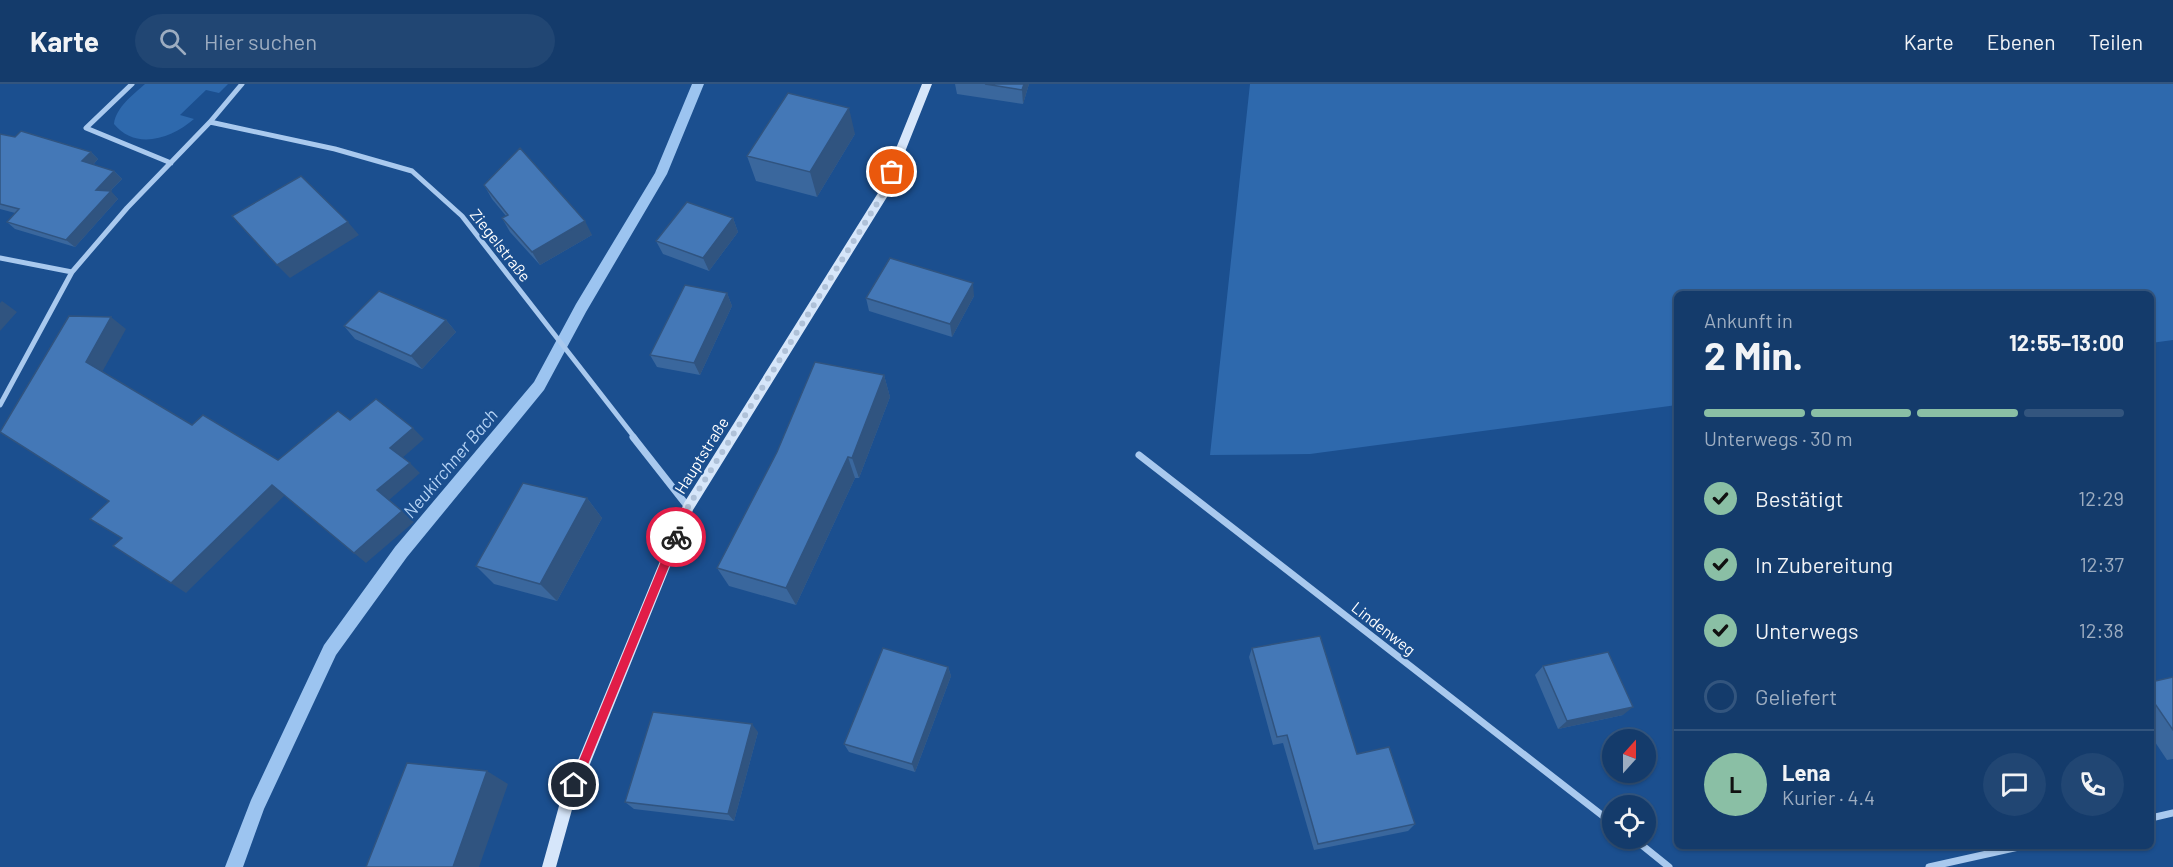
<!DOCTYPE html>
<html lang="de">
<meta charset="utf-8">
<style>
:root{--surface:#143b6b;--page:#214673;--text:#f1f3f6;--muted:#9dadc1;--line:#33557e;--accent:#8abfa5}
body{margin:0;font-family:Barlow,sans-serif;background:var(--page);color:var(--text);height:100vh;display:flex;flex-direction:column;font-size:22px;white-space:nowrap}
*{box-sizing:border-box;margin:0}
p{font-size:20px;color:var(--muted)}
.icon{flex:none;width:33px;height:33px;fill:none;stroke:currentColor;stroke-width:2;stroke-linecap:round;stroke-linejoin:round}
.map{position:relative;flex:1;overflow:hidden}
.sheet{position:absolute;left:1674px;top:207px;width:480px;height:558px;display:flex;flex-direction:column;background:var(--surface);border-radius:9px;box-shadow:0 2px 4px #0004,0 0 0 2px var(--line)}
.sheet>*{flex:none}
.needle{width:39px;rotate:21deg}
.controls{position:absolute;left:1602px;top:645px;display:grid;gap:12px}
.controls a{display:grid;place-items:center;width:54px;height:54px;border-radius:50%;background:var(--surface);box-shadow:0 2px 4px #0004,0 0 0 2px var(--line);font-size:30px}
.pin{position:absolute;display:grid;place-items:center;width:51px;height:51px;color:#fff;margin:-26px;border:3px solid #fff;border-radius:50%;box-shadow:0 2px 6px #0007}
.courier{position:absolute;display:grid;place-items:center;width:60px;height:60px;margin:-30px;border:4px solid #e11d48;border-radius:50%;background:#fff;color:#222;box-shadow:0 2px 8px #0007}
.headline em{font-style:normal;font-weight:700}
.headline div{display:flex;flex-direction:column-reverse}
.headline{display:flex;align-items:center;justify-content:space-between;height:102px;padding:0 30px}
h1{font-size:39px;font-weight:700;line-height:45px}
.bar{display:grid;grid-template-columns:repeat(4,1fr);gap:9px 6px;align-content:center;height:72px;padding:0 30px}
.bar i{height:8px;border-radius:4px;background:var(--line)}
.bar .selected{background:var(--accent)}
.bar p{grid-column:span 4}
.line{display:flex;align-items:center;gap:15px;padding:0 30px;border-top:2px solid var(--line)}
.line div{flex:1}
.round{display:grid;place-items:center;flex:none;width:63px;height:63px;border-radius:32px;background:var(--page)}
ol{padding:0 30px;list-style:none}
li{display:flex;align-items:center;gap:18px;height:66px}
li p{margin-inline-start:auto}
li .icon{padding:6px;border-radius:50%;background:var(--accent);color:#111;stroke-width:4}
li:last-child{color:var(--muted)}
li i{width:33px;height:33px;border:3px solid var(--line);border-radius:50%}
header{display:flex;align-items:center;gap:36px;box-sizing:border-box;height:84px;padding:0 30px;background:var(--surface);border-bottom:2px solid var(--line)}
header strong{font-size:28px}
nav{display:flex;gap:33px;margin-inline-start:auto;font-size:21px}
.search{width:420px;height:54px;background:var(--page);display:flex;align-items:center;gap:15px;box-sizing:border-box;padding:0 21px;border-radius:33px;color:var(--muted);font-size:22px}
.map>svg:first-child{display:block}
</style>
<header>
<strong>Karte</strong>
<div class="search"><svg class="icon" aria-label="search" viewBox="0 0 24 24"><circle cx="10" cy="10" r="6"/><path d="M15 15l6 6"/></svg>Hier suchen</div>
<nav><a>Karte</a><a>Ebenen</a><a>Teilen</a></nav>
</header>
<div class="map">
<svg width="2173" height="783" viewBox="0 0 2173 783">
<rect width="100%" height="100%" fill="#1b4f8f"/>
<path fill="#2e69ad" d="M145,0H228L219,9L206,6L180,31L194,35C172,54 136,67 114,40C116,23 133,11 145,0Z
M1250,0H2173V256L2151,259V210H1677V321L1310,370L1210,371Z"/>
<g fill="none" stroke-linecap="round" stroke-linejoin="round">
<path fill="#9cc4f0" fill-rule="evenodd" d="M692,0H704L667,90L586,228L544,306L407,473L336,571L264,725L243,783H225L251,716L324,561L395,463L534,298L576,220L655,89Z"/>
<path stroke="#a9c9ee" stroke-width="5" d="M132,0L86,44L171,79
M210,38L335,65L412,87L462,132L635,354
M0,174L72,188
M0,321L72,188L127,124L210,38L242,0"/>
<path stroke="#a9c9ee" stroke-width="7" d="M633,353L688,423
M1139,371L1612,739
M2151,734L2173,729
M1633,754L1669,783
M1929,783L2023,762"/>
<path fill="#d6e6fa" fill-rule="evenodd" d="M922,0H932L887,113L693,426L573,722L556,783H542L559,722L684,419L878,109Z"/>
</g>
<path fill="#3a679d" d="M955,0H1029L1023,20L957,10Z
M0,50L91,68L98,75L93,81L114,87L122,95L110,107L118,115L75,163L15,145L7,138L15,129L0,125Z
M855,50L817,113L756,97L747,72Z
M484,101L592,151L540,181L510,148L502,134L506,132L492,115Z
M733,134L738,148L709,187L663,170L656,157Z
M727,209L732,222L700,291L657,283L650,271Z
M974,212L952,253L869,227L866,214Z
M446,236L456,248L422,285L355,255L344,242Z
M884,291L890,313L859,394H855L796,521L729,502L717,484Z
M587,414L602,434L557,517L494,500L476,482Z
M1252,564L1357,670L1415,740L1408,747L1314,766L1283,659L1273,661L1249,573Z
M1543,582L1623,631L1558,645L1535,591Z
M948,583L951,592L915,688L849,668L844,660Z
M2173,593V675L2167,676L2151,652V598Z
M758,648L734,737L634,725L625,718Z"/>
<path fill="#305480" d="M1024,0H1029L1023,20L1022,6Z
M849,24L855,50L817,113L810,88Z
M91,68L98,75L89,85L82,77Z
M114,87L122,95L104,113L96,106Z
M111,107L118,115L75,163L66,156Z
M733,134L738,148L709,187L703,174Z
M585,137L592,151L540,181L532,168Z
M348,138L359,151L290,194L277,181Z
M973,199L974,212L952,253L950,240Z
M727,209L732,222L700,291L694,279Z
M2,217L17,228L0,247V219Z
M111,233L126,245L101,290L86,278Z
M446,236L456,248L422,285L411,272Z
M884,291L890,313L859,394L852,374Z
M413,344L424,355L401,375L390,364Z
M848,373L855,394L796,521L786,504Z
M410,379L420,389L388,417L377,406Z
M272,401L285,411L186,509L171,499Z
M587,414L602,434L557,517L540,500Z
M402,427L414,438L366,479L354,469Z
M948,583L951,592L915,688L912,680Z
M1633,623L1623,631L1558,645L1567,637Z
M752,640L758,648L734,737L728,730Z
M487,687L508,700L479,783H453Z"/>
<path fill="#4478b7" stroke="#305480" stroke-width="1.5" d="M985,0H1024L1022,6Z
M788,9L849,24L810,88L747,72Z
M21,47L91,68L82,77L114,87L96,106L111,107L66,156L7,138L19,125L0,120V50L15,53Z
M520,64L585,137L532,168L502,134L508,131L484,101Z
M301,92L348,138L277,181L232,132Z
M687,118L733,134L703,174L656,157Z
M890,174L973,199L950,240L866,214Z
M685,201L727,209L694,279L650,271Z
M379,207L446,236L411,272L344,242Z
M69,232L111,233L86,278L192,341L203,331L278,376L338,327L350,336L376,315L413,344L390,364L410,379L377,406L402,427L354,469L272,401L171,499L113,462L122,454L90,435L109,417L0,348Z
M815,278L884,291L852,374L848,373L786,504L717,484L777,368Z
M523,399L587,414L540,500L476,482Z
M1320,552L1357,670L1389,663L1415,740L1318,760L1287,651L1277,653L1252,564Z
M883,564L948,583L912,680L844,660Z
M1608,568L1633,623L1567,637L1543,582Z
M2173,593V646L2151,614V598Z
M653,628L752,640L728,730L625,718Z
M407,679L487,687L453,783H366Z"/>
<path fill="#e11d48" d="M676,448L681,453L578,705L574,707L569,701L671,453Z"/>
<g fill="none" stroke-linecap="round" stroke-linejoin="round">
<path stroke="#afc1d8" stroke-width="6" stroke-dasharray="0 10.8" d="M676,453L688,423L883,110L892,88"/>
</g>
<g text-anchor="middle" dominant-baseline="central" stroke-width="4.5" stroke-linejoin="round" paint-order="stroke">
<g font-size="16" fill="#fff" stroke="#1b4f8f">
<text transform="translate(501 161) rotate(52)">Ziegelstraße</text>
<text transform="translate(701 371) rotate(-58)">Hauptstraße</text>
<text transform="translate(1384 544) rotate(38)">Lindenweg</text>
</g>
<g font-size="18" font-style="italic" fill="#b5d3f5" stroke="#1b4f8f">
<text transform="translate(450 379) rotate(-50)">Neukirchner Bach</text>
</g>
</g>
</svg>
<div class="controls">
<a><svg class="needle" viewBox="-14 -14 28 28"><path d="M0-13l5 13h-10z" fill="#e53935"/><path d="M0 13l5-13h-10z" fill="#9dadc1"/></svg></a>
<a><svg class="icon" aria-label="locate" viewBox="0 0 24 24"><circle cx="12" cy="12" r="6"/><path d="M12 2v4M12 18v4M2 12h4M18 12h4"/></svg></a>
</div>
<div class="pin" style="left:892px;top:88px;background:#ea580c"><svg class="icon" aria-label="bag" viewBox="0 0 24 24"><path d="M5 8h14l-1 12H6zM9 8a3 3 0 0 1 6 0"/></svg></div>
<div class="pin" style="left:574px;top:701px;background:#1f2937"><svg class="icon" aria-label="home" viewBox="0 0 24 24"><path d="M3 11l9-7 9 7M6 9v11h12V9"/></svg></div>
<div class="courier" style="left:676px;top:453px"><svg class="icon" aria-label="bike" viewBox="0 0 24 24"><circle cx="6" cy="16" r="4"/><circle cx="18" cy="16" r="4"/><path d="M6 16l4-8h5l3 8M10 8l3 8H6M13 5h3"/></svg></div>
<section class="sheet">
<div class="headline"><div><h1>2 Min.</h1><p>Ankunft in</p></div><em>12:55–13:00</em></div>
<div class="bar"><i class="selected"></i><i class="selected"></i><i class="selected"></i><i></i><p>Unterwegs · 30 m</p></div>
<ol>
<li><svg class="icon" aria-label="check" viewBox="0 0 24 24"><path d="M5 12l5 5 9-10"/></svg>Bestätigt<p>12:29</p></li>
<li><svg class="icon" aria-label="check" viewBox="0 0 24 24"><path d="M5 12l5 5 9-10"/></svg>In Zubereitung<p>12:37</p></li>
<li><svg class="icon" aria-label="check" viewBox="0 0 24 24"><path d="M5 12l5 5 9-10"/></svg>Unterwegs<p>12:38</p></li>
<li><i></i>Geliefert</li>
</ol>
<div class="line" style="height:108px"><b class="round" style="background:var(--accent);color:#111">L</b><div><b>Lena</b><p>Kurier · 4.4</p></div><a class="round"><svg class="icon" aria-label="chat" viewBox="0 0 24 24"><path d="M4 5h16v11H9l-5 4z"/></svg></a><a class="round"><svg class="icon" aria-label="phone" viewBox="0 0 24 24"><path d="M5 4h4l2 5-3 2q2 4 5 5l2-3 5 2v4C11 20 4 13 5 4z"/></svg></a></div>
</section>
</div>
